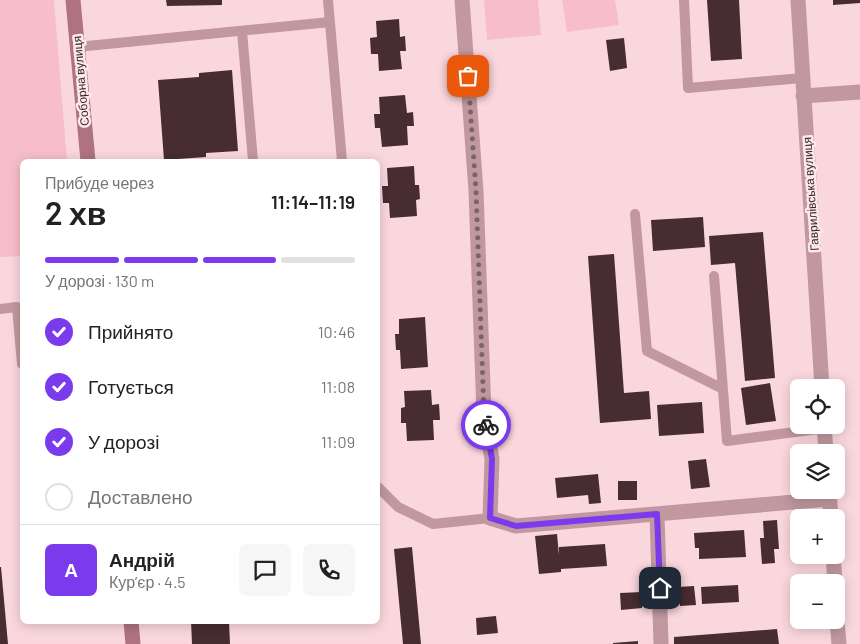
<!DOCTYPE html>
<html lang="uk">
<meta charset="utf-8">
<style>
:root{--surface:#fff;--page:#f6f6f6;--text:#222;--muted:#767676;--line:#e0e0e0;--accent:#7c3aed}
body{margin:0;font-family:Barlow,sans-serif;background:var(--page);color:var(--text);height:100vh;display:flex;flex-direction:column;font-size:19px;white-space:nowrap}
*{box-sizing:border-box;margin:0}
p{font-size:16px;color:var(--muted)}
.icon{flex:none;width:28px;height:28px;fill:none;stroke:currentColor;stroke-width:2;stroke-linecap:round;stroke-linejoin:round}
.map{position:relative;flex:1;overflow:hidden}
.drawer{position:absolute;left:20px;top:159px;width:360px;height:465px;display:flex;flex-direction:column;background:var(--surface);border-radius:8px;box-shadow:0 2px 12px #0003}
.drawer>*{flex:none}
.tools{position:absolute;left:790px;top:379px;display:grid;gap:10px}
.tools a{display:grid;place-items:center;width:55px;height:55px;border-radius:8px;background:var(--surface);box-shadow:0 2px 12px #0003;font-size:25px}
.pin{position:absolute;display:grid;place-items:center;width:42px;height:42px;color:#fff;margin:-21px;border-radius:10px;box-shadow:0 2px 8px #0006}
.courier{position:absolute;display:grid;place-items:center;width:50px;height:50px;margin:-25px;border:4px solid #7c3aed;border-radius:50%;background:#fff;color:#222;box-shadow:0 1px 6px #0007}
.overview em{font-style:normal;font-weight:600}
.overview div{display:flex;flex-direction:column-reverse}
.overview{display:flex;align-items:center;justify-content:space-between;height:85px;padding:0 25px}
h1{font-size:32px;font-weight:600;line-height:38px}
.bar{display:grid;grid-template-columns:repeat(4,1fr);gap:8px 5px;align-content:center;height:60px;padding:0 25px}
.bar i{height:6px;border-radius:4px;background:var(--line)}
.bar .current{background:var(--accent)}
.bar p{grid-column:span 4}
.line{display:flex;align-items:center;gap:12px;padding:0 25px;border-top:1px solid var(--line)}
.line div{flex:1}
.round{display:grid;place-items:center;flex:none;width:52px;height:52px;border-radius:8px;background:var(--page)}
ol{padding:0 25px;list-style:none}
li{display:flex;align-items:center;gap:15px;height:55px}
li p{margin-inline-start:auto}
li .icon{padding:5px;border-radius:50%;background:var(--accent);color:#fff;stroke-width:4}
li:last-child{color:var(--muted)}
li i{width:28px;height:28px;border:2px solid var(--line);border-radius:50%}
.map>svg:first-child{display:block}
</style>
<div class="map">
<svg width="860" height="644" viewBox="0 0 860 644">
<rect width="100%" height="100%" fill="#fad7dd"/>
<path fill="#f7bec9" d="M0,0H54L67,161H22V256L0,257Z
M484,0H538L541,35L487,40Z
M562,0H615L619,25L567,32Z"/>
<path fill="#472c32" d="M166,0H222V5L167,6Z
M707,0H739L742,59L711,61Z
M833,0H860V3L833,5Z
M399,19L400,37L405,36L406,51H400L402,69L379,71L378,54H371L370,38L377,37L376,21Z
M624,38L627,68L610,71L606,40Z
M232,70L238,151L206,153V157L164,160L158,80L199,77V73Z
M405,95L407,113L413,112L414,126H407L408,145L382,147L380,128H375L374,114H380L379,97Z
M414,166L415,185H419L420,199L416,200L417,216L390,218L389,203H383L382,186H388L387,168Z
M703,217L705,247L653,251L651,220Z
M763,232L775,378L745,381L735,263L711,265L709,236Z
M614,254L624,393L649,391L651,419L600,423L588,256Z
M425,317L428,367L401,369L400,350H396L395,334H399V319Z
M770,383L776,421L746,425L741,388Z
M431,390L432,405L439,404L440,420H433L434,440L407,441L406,423H401V408L405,407L404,391Z
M702,402L704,433L659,436L657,405Z
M706,459L710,487L691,489L688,461Z
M598,474L601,503L589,504L588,495L557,498L555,478Z
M618,481H637V500H618Z
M777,520L779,549H774L775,563L762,564L760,538H764L763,521Z
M744,530L746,557L699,559V548H695L694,533Z
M557,534L559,555V547L605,544L607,566L561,569V572L539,574L535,536Z
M412,547L421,644H403L394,549Z
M0,567H1L8,644H0Z
M738,585L739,602L702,604L701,587Z
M694,586L696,605L680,606L678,587Z
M642,592V608L621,610L620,593Z
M496,616L498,633L477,635L476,618Z
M191,621H229L230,644H192Z
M777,629L779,644H674V637Z
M638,641V644H613V643Z"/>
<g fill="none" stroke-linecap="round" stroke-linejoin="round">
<path stroke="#c1989f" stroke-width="10" d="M328,0L342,161
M684,0L688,88L802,78
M242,31L253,161
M77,47L330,22
M635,214L647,351L723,389
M714,276L727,441L825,428
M0,309L17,307L22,364
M378,487L398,507L433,524L490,518"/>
<path stroke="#c1989f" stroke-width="15" d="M462,0L476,191L484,414L492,459L490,518L516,526L829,499
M798,0L822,388
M803,96L860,92
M824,425L826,452
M829,490L831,518
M657,514L661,644
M833,555L835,582
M836,607L839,644"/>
<path stroke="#ae737f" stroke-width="15" d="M73,0L88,161
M131,621L133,644"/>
</g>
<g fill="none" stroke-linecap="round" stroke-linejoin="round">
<path stroke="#796568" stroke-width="5" stroke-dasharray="0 9" d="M468,76L476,191L484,414L486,425"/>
<path stroke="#7c3aed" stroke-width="6" d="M486,425L492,459L490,518L516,526L657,514L660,588"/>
</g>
<g text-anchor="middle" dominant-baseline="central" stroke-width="5" stroke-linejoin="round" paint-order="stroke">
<g font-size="12" fill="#342729" stroke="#fee8ec">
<text transform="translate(80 81) rotate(-95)">Соборна вулиця</text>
<text transform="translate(810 194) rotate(-94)">Гаврилівська вулиця</text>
</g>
</g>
</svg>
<div class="tools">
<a><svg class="icon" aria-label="locate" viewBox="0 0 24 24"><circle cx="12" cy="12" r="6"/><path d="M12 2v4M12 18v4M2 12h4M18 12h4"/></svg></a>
<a><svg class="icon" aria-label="layers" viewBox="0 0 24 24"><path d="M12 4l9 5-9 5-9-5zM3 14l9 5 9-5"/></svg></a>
<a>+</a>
<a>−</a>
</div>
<div class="pin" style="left:468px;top:76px;background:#ea580c"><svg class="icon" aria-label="bag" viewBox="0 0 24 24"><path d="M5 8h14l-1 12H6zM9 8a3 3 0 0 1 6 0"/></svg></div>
<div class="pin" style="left:660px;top:588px;background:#1f2937"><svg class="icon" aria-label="home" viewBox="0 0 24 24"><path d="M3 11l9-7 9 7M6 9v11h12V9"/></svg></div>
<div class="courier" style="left:486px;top:425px"><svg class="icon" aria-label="bike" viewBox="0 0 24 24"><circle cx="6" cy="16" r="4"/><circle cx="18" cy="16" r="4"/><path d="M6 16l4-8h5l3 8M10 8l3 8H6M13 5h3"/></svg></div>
<section class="drawer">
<div class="overview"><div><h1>2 хв</h1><p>Прибуде через</p></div><em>11:14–11:19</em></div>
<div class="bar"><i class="current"></i><i class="current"></i><i class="current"></i><i></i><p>У дорозі · 130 m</p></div>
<ol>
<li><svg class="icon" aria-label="check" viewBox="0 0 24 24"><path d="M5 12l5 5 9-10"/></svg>Прийнято<p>10:46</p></li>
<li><svg class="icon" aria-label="check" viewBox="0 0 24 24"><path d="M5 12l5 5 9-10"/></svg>Готується<p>11:08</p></li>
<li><svg class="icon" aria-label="check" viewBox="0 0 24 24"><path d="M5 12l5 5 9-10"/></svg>У дорозі<p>11:09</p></li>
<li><i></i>Доставлено</li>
</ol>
<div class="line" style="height:90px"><b class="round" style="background:var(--accent);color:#fff">А</b><div><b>Андрій</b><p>Кур’єр · 4.5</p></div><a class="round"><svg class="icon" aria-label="chat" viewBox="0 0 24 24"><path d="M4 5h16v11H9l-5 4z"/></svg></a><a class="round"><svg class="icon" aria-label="phone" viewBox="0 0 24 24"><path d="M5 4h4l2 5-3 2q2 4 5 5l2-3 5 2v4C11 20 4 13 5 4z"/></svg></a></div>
</section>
</div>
